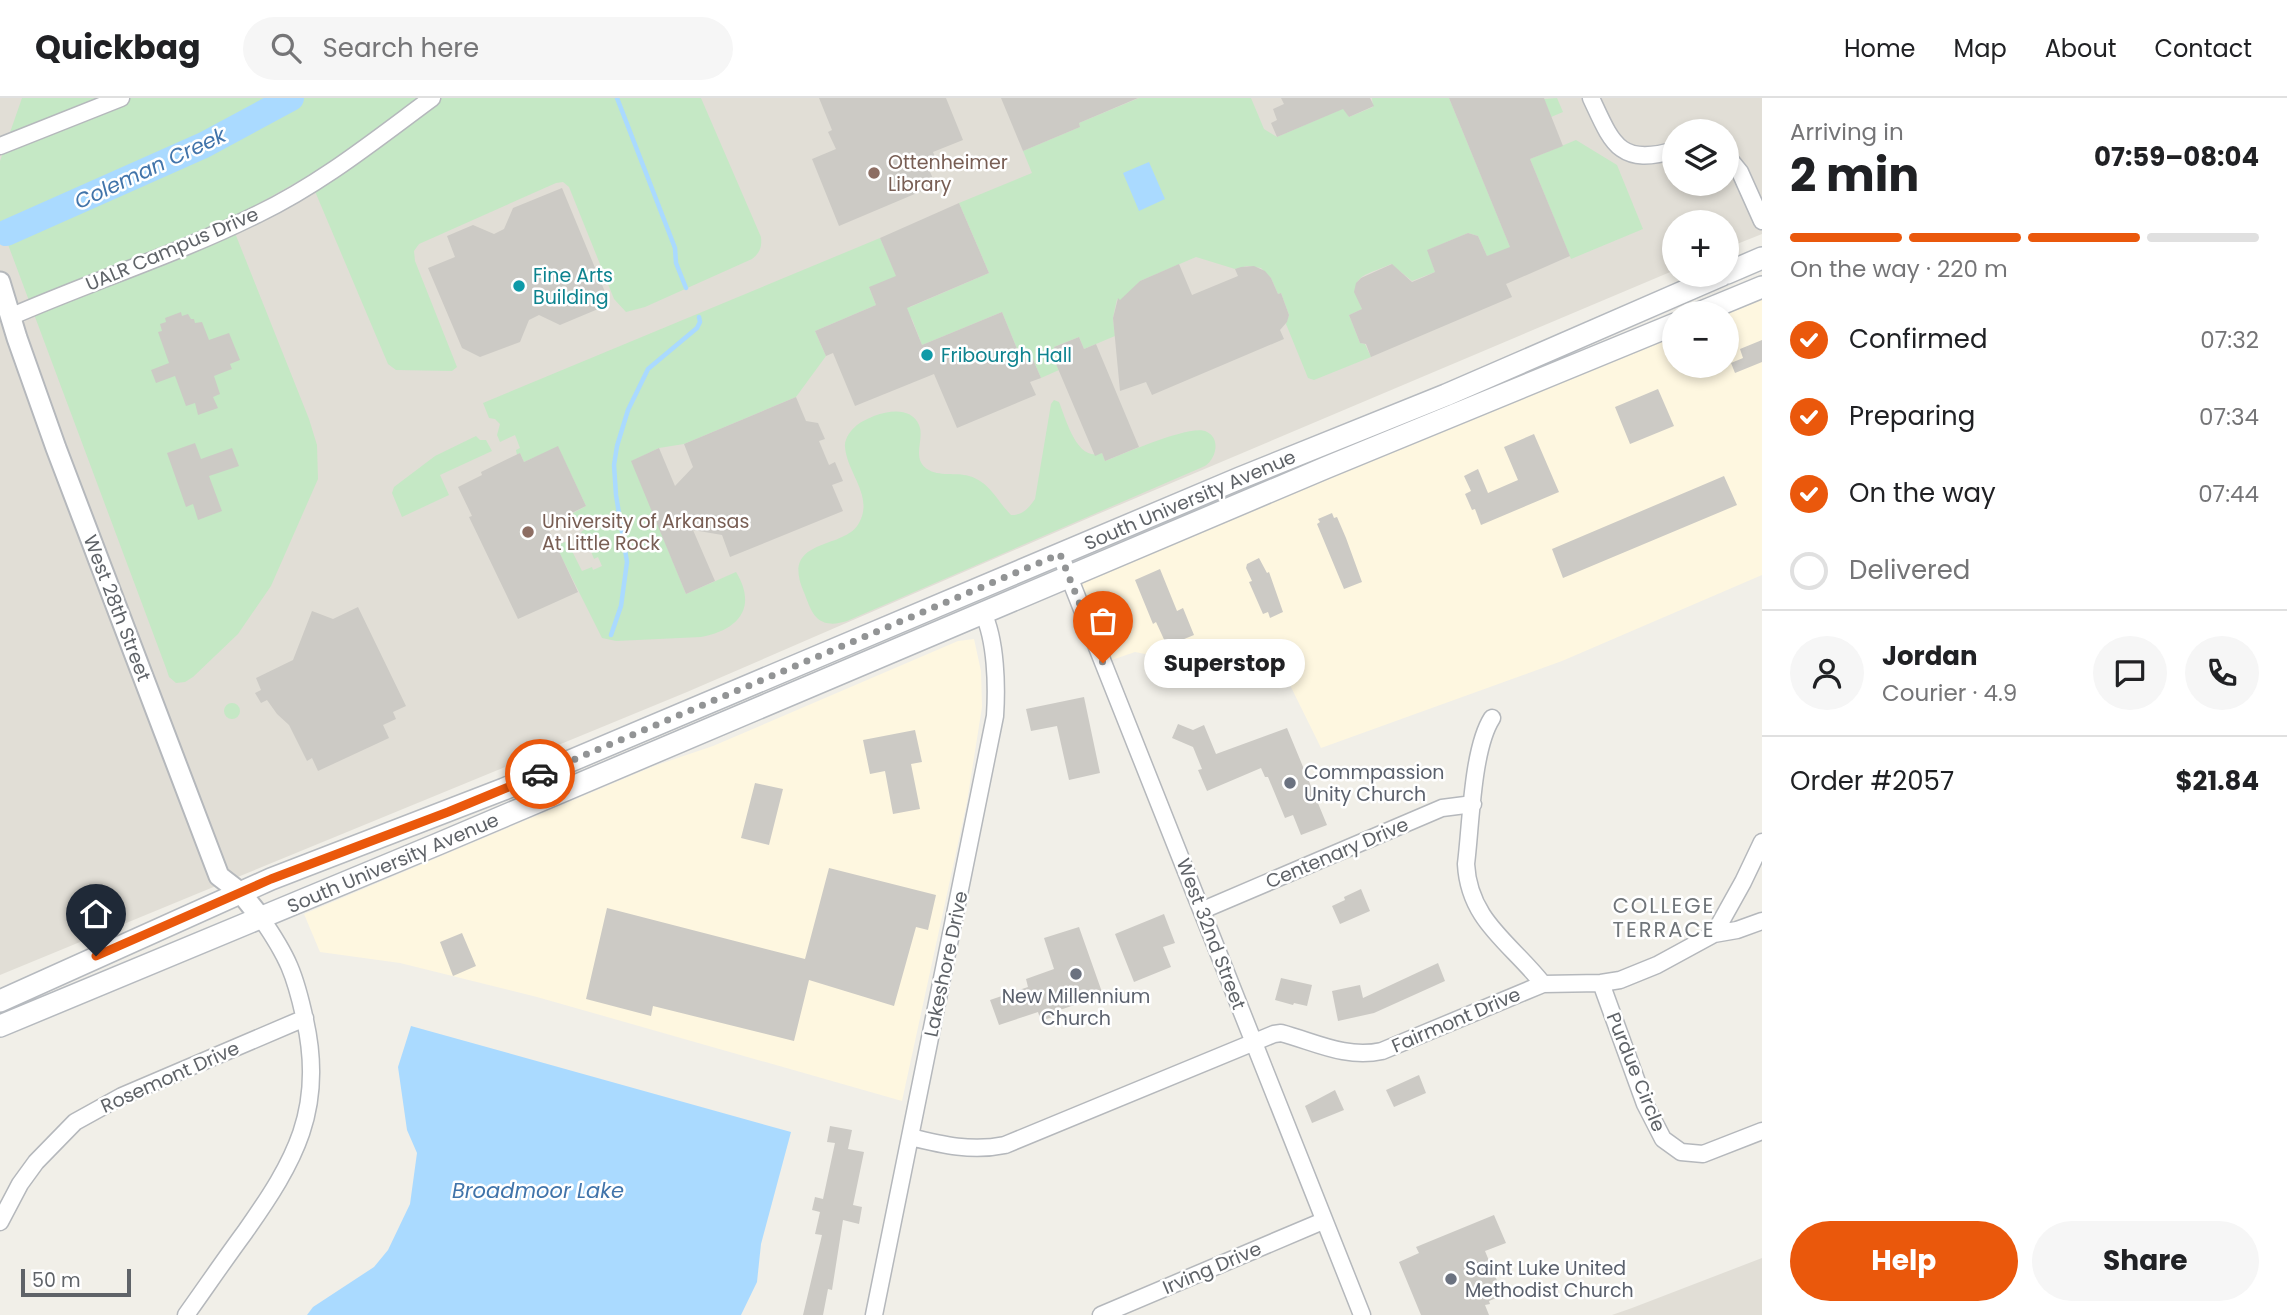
<!DOCTYPE html>
<meta charset="utf-8">
<style>
:root{--surface:#fff;--page:#f6f6f6;--text:#202124;--muted:#757577;--line:#e0e0e0;--accent:#ea580c}
body{margin:0;font-family:Poppins,sans-serif;background:var(--page);color:var(--text);height:100vh;display:flex;flex-direction:column;font-size:26px;white-space:nowrap}
*{box-sizing:border-box;margin:0}
p{font-size:23px;color:var(--muted)}
.icon{flex:none;width:38px;height:38px;fill:none;stroke:currentColor;stroke-width:2;stroke-linecap:round;stroke-linejoin:round}
.map{position:relative;flex:1;overflow:hidden}
.panel{display:flex;flex-direction:column;background:var(--surface);width:525px}
.panel>*{flex:none}
.controls{position:absolute;left:1662px;top:21px;display:grid;gap:14px}
.controls a{display:grid;place-items:center;width:77px;height:77px;border-radius:50%;background:var(--surface);box-shadow:0 4px 10px #0003;font-size:35px}
.scale{position:absolute;left:21px;bottom:18px;width:110px;box-sizing:border-box;padding-left:7px;border:4px solid #5f6368;border-top:0;font-size:19px;line-height:24px;white-space:nowrap;color:#5f6368;-webkit-text-stroke:5px #fff;paint-order:stroke}
.pin{position:absolute;display:grid;place-items:center;width:60px;height:60px;color:#fff;margin:-72px -30px;border-radius:50% 50% 50% 0;rotate:-45deg;box-shadow:0 0 7px #0007}
.pin .icon{rotate:45deg}
.courier{position:absolute;display:grid;place-items:center;width:70px;height:70px;margin:-35px;border:5px solid #ea580c;border-radius:50%;background:#fff;color:#222;box-shadow:0 2px 9px #0007}
.bubble{position:absolute;height:49px;border-radius:24px;background:var(--surface);box-shadow:0 4px 10px #0003;font-size:23px;font-weight:700;line-height:49px;text-align:center}
.head em{font-style:normal;font-weight:700}
.head div{display:flex;flex-direction:column-reverse}
.head{display:flex;align-items:center;justify-content:space-between;height:119px;padding:0 28px}
h1{font-size:46px;font-weight:700;line-height:52px}
.bar{display:grid;grid-template-columns:repeat(4,1fr);gap:10px 7px;align-content:center;height:84px;padding:0 28px}
.bar i{height:9px;border-radius:5px;background:var(--line)}
.bar .active{background:var(--accent)}
.bar p{grid-column:span 4}
.line{display:flex;align-items:center;gap:18px;padding:0 28px;border-top:2px solid var(--line)}
.line div{flex:1}
.round{display:grid;place-items:center;flex:none;width:74px;height:74px;border-radius:37px;background:var(--page)}
ol{padding:0 28px;list-style:none}
li{display:flex;align-items:center;gap:21px;height:77px}
li p{margin-inline-start:auto}
li .icon{padding:7px;border-radius:50%;background:var(--accent);color:#fff;stroke-width:4}
li:last-child{color:var(--muted)}
li i{width:38px;height:38px;border:4px solid var(--line);border-radius:50%}
.primary-button{display:flex;gap:14px;margin-top:auto;padding:14px 28px}
.primary-button a{flex:1;height:80px;border-radius:42px;background:var(--accent);color:#fff;font-size:28px;font-weight:700;line-height:80px;text-align:center}
.primary-button a+a{background:var(--page);color:var(--text)}
header{display:flex;align-items:center;gap:42px;box-sizing:border-box;height:98px;padding:0 35px;background:var(--surface);border-bottom:2px solid var(--line)}
header strong{font-size:33px}
nav{display:flex;gap:38px;margin-inline-start:auto;font-size:24px}
.search{width:490px;height:63px;background:var(--page);display:flex;align-items:center;gap:18px;box-sizing:border-box;padding:0 24px;border-radius:38px;color:var(--muted);font-size:26px}
main{display:flex;flex:1;min-height:0}
.map>svg:first-child{display:block}
</style>
<header>
<strong>Quickbag</strong>
<div class="search"><svg class="icon" aria-label="search" viewBox="0 0 24 24"><circle cx="10" cy="10" r="6"/><path d="M15 15l6 6"/></svg>Search here</div>
<nav><a>Home</a><a>Map</a><a>About</a><a>Contact</a></nav>
</header>
<main>
<div class="map">
<svg width="1762" height="1217" viewBox="0 0 1762 1217">
<rect width="100%" height="100%" fill="#f1efe8"/>
<path fill="#fef7e0" d="M1762,188V477L1562,563L1321,650L1289,585L1135,554L1103,565L1069,479L1675,225V268H1727V215H1698Z
M974,541L981,573L982,609L967,704L902,1003L537,899L400,865L320,854L304,816L654,668L713,648L958,543Z"/>
<path fill="#e1ded6" fill-rule="evenodd" d="M0,0H1762V136L1727,150V124H1675V172L1091,419L687,594L0,877ZM1675,33H1727V86H1675Z
M1762,1160V1217H1612L1632,1210Z"/>
<path fill="#c5e8c5" d="M22,0H701L761,139C762,149 760,155 752,161L645,209L626,214L614,201L569,89L563,84L556,85L419,146L414,153L415,163L457,269L452,273L396,272L388,266L314,91L303,83L297,84L237,118L235,135L309,321L317,347L318,381L271,488L238,536L193,579L185,584L176,585L169,579L166,570L0,125V63Z
M1139,0H1251L1264,31L1277,39L1344,10L1349,19L1373,9L1372,0H1449L1511,151L1487,158L1478,138L1468,135L1428,152L1435,174L1412,183L1391,166C1363,179 1347,176 1362,211L1349,217L1360,245L1365,246L1371,259L1314,282L1308,280L1286,226L1289,217L1281,195L1278,196L1271,180L1261,170L1247,168L1235,171L1196,159L1140,183L1122,203L1117,201L1113,220L1115,238L1084,251L1079,239L1054,249L1060,264L1056,266L1059,272L1041,280L1032,259L1022,263L1002,214L922,247L912,221L869,189L876,207L815,233L826,258L796,299L684,346L659,350L632,363L686,496L736,474C758,510 738,532 701,539L616,543L602,540L556,448L567,443L582,473L592,469L593,472L602,468L598,459L594,461L590,451L593,449L589,441L585,442L581,434L584,432L580,423L577,425L573,415L586,408L558,349L524,364L520,355L517,357L516,352L520,350L515,337L500,344L497,337L500,326L495,321L489,320L483,305L880,140L910,209L989,175L959,105L1032,75L1023,53L1080,29L1079,25Z
M1557,0L1563,14L1551,19L1544,1Z
M1576,42L1617,67L1643,131L1571,161L1530,61Z
M1054,302L1059,304C1066,321 1077,365 1102,355L1105,363C1123,356 1189,327 1205,333C1221,339 1217,360 1205,368L847,523C837,526 826,528 817,520C810,513 807,501 803,492C781,439 845,452 859,425C874,398 847,375 845,349C844,341 851,332 857,327C872,316 909,303 919,327C925,341 911,360 927,371C939,379 956,374 969,378C990,384 997,403 1011,417C1023,417 1028,411 1035,401L1051,306Z
M476,338L480,342H486L492,353L440,377L449,397L402,419L392,395L394,389L435,358Z
M224 613a8 8 0 1 1 16 0a8 8 0 1 1-16 0Z"/>
<path fill="#aadaff" d="M1149,64L1165,101L1139,113L1123,75Z
M411,928L791,1034L761,1146L757,1184L741,1217H307L313,1209L374,1169L388,1152L410,1106L417,1055L407,1032L398,969Z"/>
<g fill="none" stroke-linecap="round" stroke-linejoin="round">
<path stroke="#aadaff" stroke-width="4.5" d="M617,0L675,150L676,165L686,190
M611,537L621,508L627,464L616,397L614,367L617,348L628,312L648,271L697,230L700,224L699,219"/>
<path stroke="#aadaff" stroke-width="26" d="M6,135L204,47L291,0"/>
</g>
<path fill="#cccac5" d="M819,0H946L963,42L933,54L935,59L925,63L936,87L839,128L812,61L836,51L828,34L832,32Z
M1001,0H1138L1079,25L1080,29L1023,53Z
M1281,0H1370L1374,8L1349,19L1343,11L1277,39L1271,25L1277,22L1273,11L1284,6Z
M1449,0H1544L1563,48L1530,61L1570,158L1506,186L1512,199L1371,259L1366,246L1360,245L1349,217L1362,211L1354,194L1356,185L1361,180L1392,166L1412,184L1424,179L1435,174L1427,152L1468,135L1478,138L1487,158L1510,149Z
M562,90L610,206L560,227L539,217L529,222L520,244L480,259L462,250L428,170L455,159L447,138L473,127L494,136L504,131L513,110Z
M959,105L989,175L907,210L922,247L1002,214L1022,263L1032,259L1041,280L1030,284L1036,297L957,330L934,276L855,308L833,255L826,258L815,233L876,207L869,189L896,178L880,140Z
M1179,166L1192,197L1238,178L1235,171L1241,169L1254,168L1265,173L1271,180L1278,196L1281,195L1289,217L1287,224L1280,232L1284,241L1152,297L1146,284L1120,293L1113,220L1118,200L1120,202L1140,183Z
M181,214L182,218L188,216L191,221H194L195,225L202,224L209,242L229,235L240,262L230,266L232,271L214,278L220,296L213,299L218,310L198,317L195,305L186,308L175,278L156,285L151,272L169,265L158,234L162,233L160,226L166,224L165,220Z
M1079,239L1084,251L1096,246L1139,349L1105,363L1102,355L1095,358L1056,266L1060,264L1054,249Z
M1762,242V264L1735,275L1731,265L1743,260L1740,251Z
M1658,291L1674,328L1630,346L1615,309Z
M796,299L806,323L818,325L825,341L819,343L829,367L835,364L843,383L832,387L843,413L730,459L722,437L693,432L715,483L686,496L631,363L659,350L675,388L693,369L684,346Z
M1534,336L1559,394L1481,427L1475,411L1472,412L1465,396L1471,393L1464,378L1478,371L1488,395L1518,382L1504,349Z
M195,345L201,361L232,350L239,368L209,378L222,413L198,422L193,406L186,409L167,355Z
M558,348L586,408L553,424L555,429L549,432L578,494L518,521L469,419L472,418L458,389L482,377L481,374L520,355L524,364Z
M1724,378L1737,407L1563,480L1552,451Z
M1332,415L1334,420L1337,419L1346,440L1362,484L1344,491L1317,426L1320,424L1318,421Z
M1259,460L1267,475L1269,474L1283,514L1270,520L1268,514L1263,516L1249,484L1252,483L1246,470L1247,466Z
M1160,471L1177,513L1183,510L1194,537L1167,548L1156,524L1153,526L1135,482Z
M358,509L406,608L393,614L396,621L383,627L389,640L318,673L312,660L307,663L289,627L277,616L267,602L261,605L255,595L261,592L256,580L293,562L312,513L333,521Z
M1084,599L1100,675L1069,682L1057,628L1031,633L1026,611Z
M1178,626L1193,632L1204,627L1216,656L1287,630L1327,727L1301,737L1293,717L1285,720L1268,679H1265L1261,670L1207,693L1198,672L1202,671L1193,649L1172,640Z
M915,632L922,664L911,666L920,711L893,716L885,673L870,676L863,642Z
M755,685L783,691L769,747L741,740Z
M829,770L936,797L928,832L916,829L894,908L809,882L794,943L653,908L651,918L586,901L607,810L805,861Z
M1361,791L1370,813L1340,826L1332,808L1345,802L1344,799Z
M1164,816L1175,845L1163,849L1171,869L1134,884L1115,836Z
M1079,829L1103,897L1060,912L1061,916L1041,923L1038,914L999,927L990,902L1028,889L1026,881L1054,871L1044,840Z
M462,835L476,868L453,878L440,844Z
M1438,865L1445,883L1374,915L1338,923L1332,893L1360,887L1363,900Z
M1281,880L1312,887L1307,908L1294,905L1293,907L1275,902Z
M1419,977L1426,995L1394,1009L1386,992Z
M1335,992L1344,1012L1312,1025L1305,1008Z
M830,1028L852,1032L848,1051L864,1054L853,1107L862,1109L859,1126L843,1122L832,1192L828,1191L823,1217H803L822,1137L815,1136L820,1114L812,1112L815,1099L823,1101L835,1045L827,1044Z
M1494,1117L1506,1145L1485,1153L1503,1197L1489,1203L1490,1206L1485,1207L1489,1217H1421L1399,1164L1419,1155L1416,1149Z"/>
<g fill="none" stroke-linecap="round" stroke-linejoin="round">
<defs>
<path id="minor" d="M1591,0C1612,45 1619,69 1675,52
M0,48L121,0
M1727,58L1740,74L1762,123
M10,219C92,183 178,156 258,116C322,85 375,42 432,0
M1060,456L1362,1217
M1492,620C1472,651 1471,727 1466,766C1469,823 1511,845 1543,886
M1203,812L1442,710L1473,706
M1714,836L1743,784L1762,744
M1601,885L1645,1006L1663,1041L1681,1054L1703,1056L1762,1033
M910,1039C943,1047 972,1054 1005,1047L1274,936L1281,935C1315,944 1346,961 1382,953L1543,886L1601,885L1620,882L1657,867L1714,836L1737,832L1762,823
M0,1124L20,1086L36,1064L75,1024L122,998L305,920
M186,1217C206,1189 225,1161 245,1134C295,1063 325,1011 305,922C295,876 288,859 261,820
M874,1217L995,618C997,588 996,542 983,515
M1101,1217L1323,1123"/>
<path id="tertiary" d="M0,184L17,240L56,350L219,778L241,795L261,820"/>
<path id="secondary" d="M1727,175L1762,160
M1699,215L1762,189
M0,903L271,781L504,691L1240,380L1446,297L1722,177
M0,928L438,746L1325,370L1675,226"/>
</defs>
<use href="#minor" stroke="#b5b8bc" stroke-width="19"/>
<use href="#tertiary" stroke="#b5b8bc" stroke-width="23"/>
<use href="#secondary" stroke="#b6babf" stroke-width="24"/>
<use href="#minor" stroke="#fff" stroke-width="16"/>
<use href="#tertiary" stroke="#fff" stroke-width="19"/>
<use href="#secondary" stroke="#fff" stroke-width="21"/>
</g>
<g fill="none" stroke-linecap="round" stroke-linejoin="round">
<path stroke="#929495" stroke-width="7" stroke-dasharray="0 12.6" d="M540,676L1060,456L1103,565"/>
<path stroke="#ea580c" stroke-width="9" d="M96,858L271,781L448,714L540,676"/>
</g>
<g fill="#8d6e63" stroke="#fff" stroke-width="2.5">
<circle cx="874" cy="75" r="7"/>
<circle cx="528" cy="434" r="7"/>
</g>
<g fill="#0f9aa8" stroke="#fff" stroke-width="2.5">
<circle cx="519" cy="188" r="7"/>
<circle cx="927" cy="257" r="7"/>
</g>
<g fill="#6b7280" stroke="#fff" stroke-width="2.5">
<circle cx="1290" cy="685" r="7"/>
<circle cx="1076" cy="876" r="7"/>
<circle cx="1451" cy="1181" r="7"/>
</g>
<g text-anchor="middle" dominant-baseline="central" stroke-width="5" stroke-linejoin="round" paint-order="stroke">
<g font-size="19" fill="#785e54" stroke="#fff" text-anchor="start">
<text x="888" y="64">Ottenheimer<tspan x="888" dy="22">Library</tspan></text>
<text x="542" y="423">University of Arkansas<tspan x="542" dy="22">At Little Rock</tspan></text>
</g>
<g font-size="19" fill="#5f6368" stroke="#fff">
<text transform="translate(172 151) rotate(-23)">UALR Campus Drive</text>
<text transform="translate(1190 402) rotate(-23)">South University Avenue</text>
<text transform="translate(117 510) rotate(69)">West 28th Street</text>
<text transform="translate(1337 755) rotate(-23)">Centenary Drive</text>
<text transform="translate(393 765) rotate(-23)">South University Avenue</text>
<text transform="translate(1211 836) rotate(69)">West 32nd Street</text>
<text transform="translate(946 866) rotate(-78)">Lakeshore Drive</text>
<text transform="translate(1456 922) rotate(-23)">Fairmont Drive</text>
<text transform="translate(1636 974) rotate(68)">Purdue Circle</text>
<text transform="translate(170 979) rotate(-24)">Rosemont Drive</text>
<text transform="translate(1212 1170) rotate(-23)">Irving Drive</text>
</g>
<g font-size="19" fill="#0d838f" stroke="#fff" text-anchor="start">
<text x="533" y="177">Fine Arts<tspan x="533" dy="22">Building</tspan></text>
<text x="941" y="257">Fribourgh Hall</text>
</g>
<g font-size="19" fill="#5b616d" stroke="#fff" text-anchor="start">
<text x="1304" y="674">Commpassion<tspan x="1304" dy="22">Unity Church</tspan></text>
<text x="1076" y="898" text-anchor="middle">New Millennium<tspan x="1076" dy="22">Church</tspan></text>
<text x="1465" y="1170">Saint Luke United<tspan x="1465" dy="22">Methodist Church</tspan></text>
</g>
<g font-size="21" font-style="italic" fill="#4174aa" stroke="#fff">
<text transform="translate(150 70) rotate(-25)">Coleman Creek</text>
<text x="538" y="1092">Broadmoor Lake</text>
</g>
<g font-size="21" letter-spacing="2" fill="#70757a" stroke="#fff">
<text x="1664" y="807">COLLEGE<tspan x="1664" dy="24">TERRACE</tspan></text>
</g>
</g>
</svg>
<div class="controls">
<a><svg class="icon" aria-label="layers" viewBox="0 0 24 24"><path d="M12 4l9 5-9 5-9-5zM3 14l9 5 9-5"/></svg></a>
<a>+</a>
<a>−</a>
</div>
<div class="scale">50 m</div>
<div class="pin" style="left:1103px;top:565px;background:#ea580c"><svg class="icon" aria-label="bag" viewBox="0 0 24 24"><path d="M5 8h14l-1 12H6zM9 8a3 3 0 0 1 6 0"/></svg></div>
<div class="pin" style="left:96px;top:858px;background:#1f2937"><svg class="icon" aria-label="home" viewBox="0 0 24 24"><path d="M3 11l9-7 9 7M6 9v11h12V9"/></svg></div>
<div class="courier" style="left:540px;top:676px"><svg class="icon" aria-label="car" viewBox="0 0 24 24"><path d="M5 17H2v-5l4-1 3-4h7l3 4 3 1v5h-3M9 17h6M6 11h13"/><circle cx="7" cy="17" r="2"/><circle cx="17" cy="17" r="2"/></svg></div>
<div class="bubble" style="left:1144px;top:541px;width:161px">Superstop</div>
</div>
<section class="panel">
<div class="head"><div><h1>2 min</h1><p>Arriving in</p></div><em>07:59–08:04</em></div>
<div class="bar"><i class="active"></i><i class="active"></i><i class="active"></i><i></i><p>On the way · 220 m</p></div>
<ol>
<li><svg class="icon" aria-label="check" viewBox="0 0 24 24"><path d="M5 12l5 5 9-10"/></svg>Confirmed<p>07:32</p></li>
<li><svg class="icon" aria-label="check" viewBox="0 0 24 24"><path d="M5 12l5 5 9-10"/></svg>Preparing<p>07:34</p></li>
<li><svg class="icon" aria-label="check" viewBox="0 0 24 24"><path d="M5 12l5 5 9-10"/></svg>On the way<p>07:44</p></li>
<li><i></i>Delivered</li>
</ol>
<div class="line" style="height:126px"><a class="round"><svg class="icon" aria-label="person" viewBox="0 0 24 24"><circle cx="12" cy="8" r="4"/><path d="M4 21q1-7 8-7t8 7"/></svg></a><div><b>Jordan</b><p>Courier · 4.9</p></div><a class="round"><svg class="icon" aria-label="chat" viewBox="0 0 24 24"><path d="M4 5h16v11H9l-5 4z"/></svg></a><a class="round"><svg class="icon" aria-label="phone" viewBox="0 0 24 24"><path d="M5 4h4l2 5-3 2q2 4 5 5l2-3 5 2v4C11 20 4 13 5 4z"/></svg></a></div>
<div class="line" style="height:91px"><div>Order #2057</div><b>$21.84</b></div>
<div class="primary-button"><a>Help</a><a>Share</a></div>
</section>
</main>
